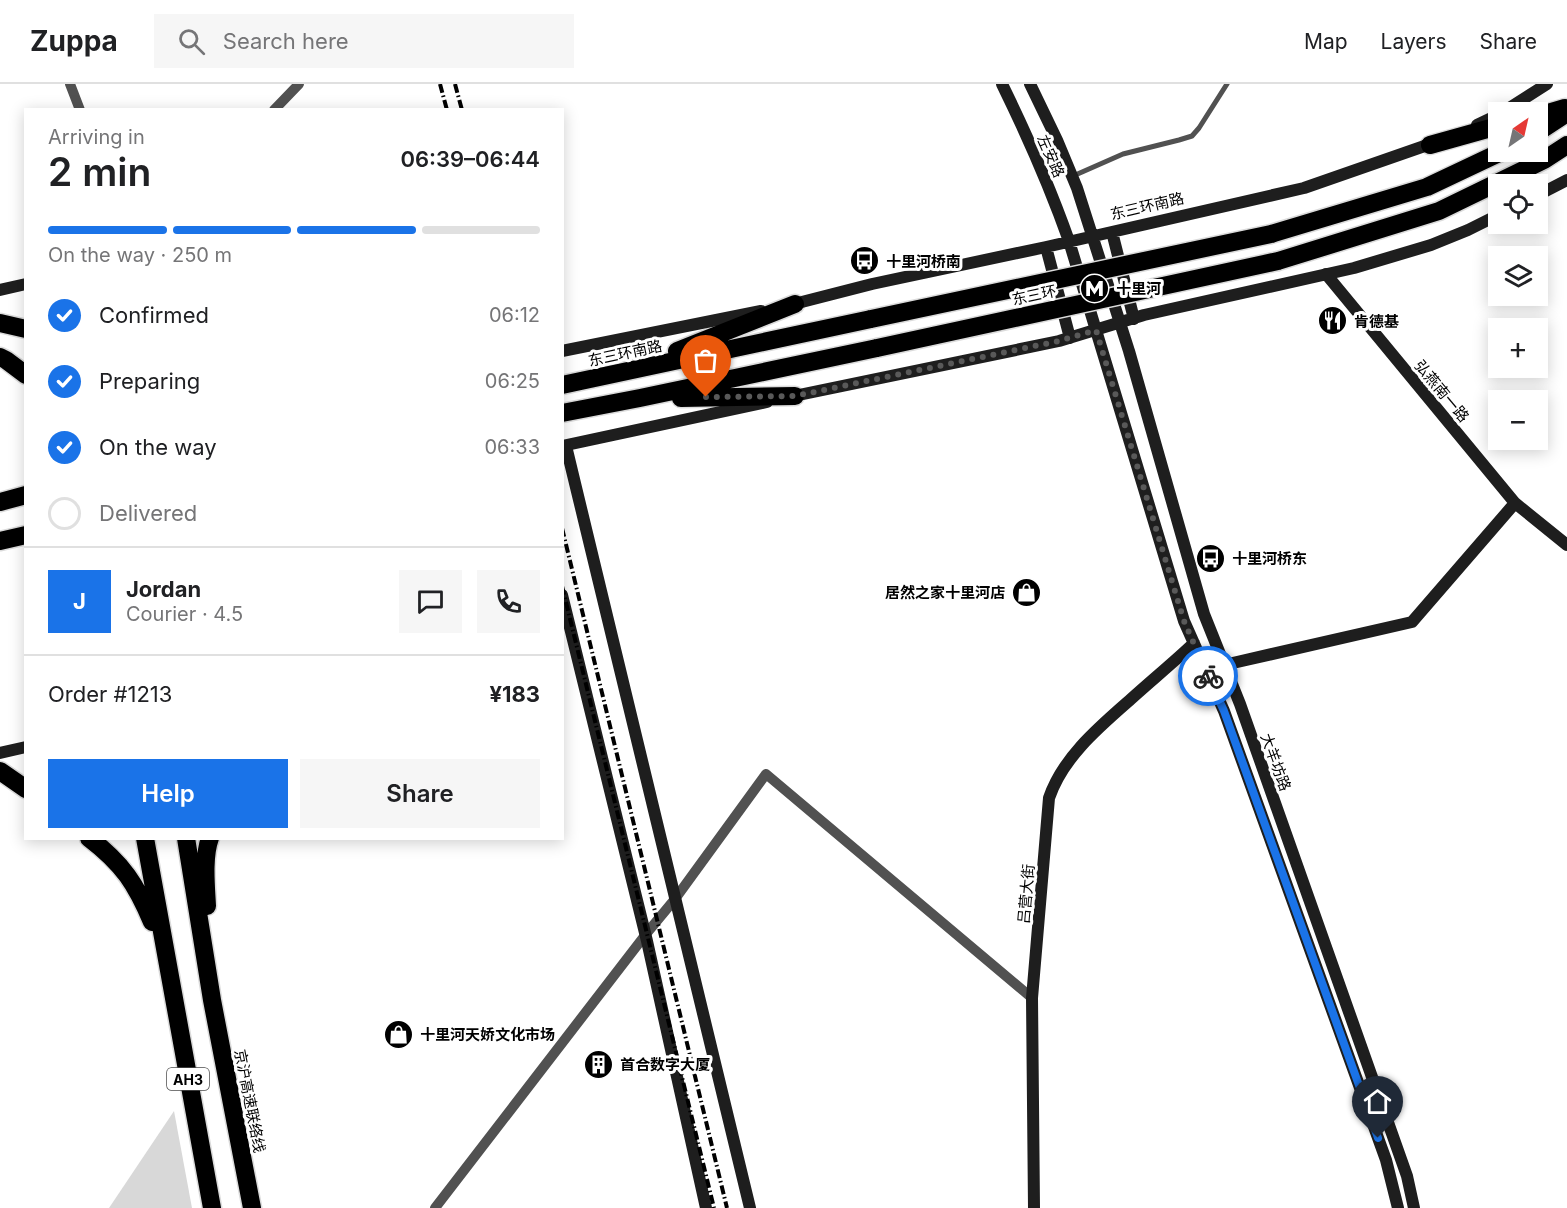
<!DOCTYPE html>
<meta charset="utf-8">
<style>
:root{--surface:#fff;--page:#f6f6f6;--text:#202124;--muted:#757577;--line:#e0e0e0;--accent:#1a73e8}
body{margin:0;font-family:Inter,"Noto Sans SC",sans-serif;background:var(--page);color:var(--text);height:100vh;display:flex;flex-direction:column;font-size:22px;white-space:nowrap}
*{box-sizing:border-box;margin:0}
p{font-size:20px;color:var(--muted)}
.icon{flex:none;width:33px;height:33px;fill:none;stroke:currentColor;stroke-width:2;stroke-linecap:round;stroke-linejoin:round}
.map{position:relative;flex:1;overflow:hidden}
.details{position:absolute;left:24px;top:24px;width:540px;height:732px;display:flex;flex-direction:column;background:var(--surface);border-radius:0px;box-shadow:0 3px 15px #0003}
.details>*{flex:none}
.needle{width:39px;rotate:34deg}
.fabs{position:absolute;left:1488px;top:18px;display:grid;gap:12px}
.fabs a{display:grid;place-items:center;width:60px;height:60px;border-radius:0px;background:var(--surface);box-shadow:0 3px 15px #0003;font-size:30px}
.pin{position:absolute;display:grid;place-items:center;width:51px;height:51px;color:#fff;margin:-62px -26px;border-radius:50% 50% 50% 0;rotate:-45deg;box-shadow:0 0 6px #0007}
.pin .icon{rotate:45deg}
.courier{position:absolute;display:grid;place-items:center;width:60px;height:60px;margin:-30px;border:4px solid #1a73e8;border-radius:50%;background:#fff;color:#222;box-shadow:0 2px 8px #0007}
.overview em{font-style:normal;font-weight:600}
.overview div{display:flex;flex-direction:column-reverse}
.overview{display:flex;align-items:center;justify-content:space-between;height:102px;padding:0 24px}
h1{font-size:39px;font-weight:600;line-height:45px}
.bar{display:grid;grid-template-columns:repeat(4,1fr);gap:9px 6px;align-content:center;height:72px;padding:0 24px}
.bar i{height:8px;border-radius:4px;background:var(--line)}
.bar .current{background:var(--accent)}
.bar p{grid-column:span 4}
.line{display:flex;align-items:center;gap:15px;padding:0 24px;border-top:2px solid var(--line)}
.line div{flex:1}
.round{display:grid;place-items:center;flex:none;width:63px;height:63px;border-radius:0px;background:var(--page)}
ol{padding:0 24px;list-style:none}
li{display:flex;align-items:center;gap:18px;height:66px}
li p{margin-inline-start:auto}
li .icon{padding:6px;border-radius:50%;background:var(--accent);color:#fff;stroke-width:4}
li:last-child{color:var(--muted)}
li i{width:33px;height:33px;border:3px solid var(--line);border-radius:50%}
.primary-button{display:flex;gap:12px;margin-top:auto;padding:12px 24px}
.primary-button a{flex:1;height:69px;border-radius:0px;background:var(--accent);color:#fff;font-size:24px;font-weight:600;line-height:69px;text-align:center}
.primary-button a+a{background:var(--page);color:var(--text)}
header{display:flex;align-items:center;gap:36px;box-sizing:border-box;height:84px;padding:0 30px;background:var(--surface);border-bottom:2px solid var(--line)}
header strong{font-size:28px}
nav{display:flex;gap:33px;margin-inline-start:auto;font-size:21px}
.search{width:420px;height:54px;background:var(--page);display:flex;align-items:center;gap:15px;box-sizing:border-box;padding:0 21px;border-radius:0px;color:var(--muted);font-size:22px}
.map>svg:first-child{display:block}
</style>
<header>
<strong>Zuppa</strong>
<div class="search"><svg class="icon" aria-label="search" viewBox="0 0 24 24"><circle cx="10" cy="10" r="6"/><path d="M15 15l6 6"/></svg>Search here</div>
<nav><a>Map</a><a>Layers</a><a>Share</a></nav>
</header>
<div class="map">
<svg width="1567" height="1124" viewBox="0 0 1567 1124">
<rect width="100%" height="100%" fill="#fff"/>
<path fill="#d8d8d8" d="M174,1027L192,1124H109Z"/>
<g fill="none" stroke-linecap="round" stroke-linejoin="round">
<defs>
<path id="highway" d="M1538,32L1565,24
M1538,48L1567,29
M1430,61L1498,42
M1271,150L1427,103L1501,68
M1278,177L1439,127L1544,76L1567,61
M0,239L26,245
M677,267L795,220
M0,273L6,276L26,291
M562,301L871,235
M681,314L795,312
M562,329L640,314L877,264
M0,418L26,411
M0,457L26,451
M0,687L26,705
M89,754C123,780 136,800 152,838
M145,754L212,1124
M186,754L212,916L252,1124
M207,822C206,802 203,773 210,754"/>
</defs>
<use href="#highway" stroke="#dbdbdb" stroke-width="21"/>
<path stroke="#515151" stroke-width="5" d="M1073,92L1123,70L1179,56L1192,52L1199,44L1227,0"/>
<path stroke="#515151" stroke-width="10" d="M70,0L80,26
M274,26L299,0
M435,1124L646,850L675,815L766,690L1032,914"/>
<path stroke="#1e1e1e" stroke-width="12" d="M1002,0C1027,51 1050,103 1069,157L1184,537L1224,627L1386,1076L1398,1124
M1030,0L1057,56L1077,104L1129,267L1204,530L1240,620L1407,1092L1414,1124
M1503,28L1547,0
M1477,41L1498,31
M1538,111L1567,96
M1112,148L1134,235
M1046,163L1070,254
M1326,190L1515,419L1567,461
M0,206L26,200
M790,221L872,200L1046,163L1304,104L1436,58
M562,267L761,227
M789,313L1059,257L1144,231L1354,184L1431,161L1468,146L1498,131
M562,362L767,318
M566,362L750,1124
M562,511L647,857L706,1124
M1224,581L1412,538L1515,419
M0,669L26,663
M1034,1124L1032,914L1049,714C1063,673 1099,643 1131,615C1152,596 1174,578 1194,559"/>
<use href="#highway" stroke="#000" stroke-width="18"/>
<path stroke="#000" stroke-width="4" stroke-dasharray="9 3 1.5 3" stroke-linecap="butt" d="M440,0L447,26
M455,0L462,26
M562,444L727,1124
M562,502L714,1124"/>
<defs>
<path id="highway-bridge" d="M871,235L1271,150
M877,264L1278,177"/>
</defs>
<use href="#highway-bridge" stroke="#dbdbdb" stroke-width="21" stroke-linecap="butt"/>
<use href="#highway-bridge" stroke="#000" stroke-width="18"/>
</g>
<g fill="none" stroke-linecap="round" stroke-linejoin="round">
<path stroke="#595959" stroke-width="6" stroke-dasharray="0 10.8" d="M706,313L795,312L1059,257L1096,246L1184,537L1208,592"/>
<path stroke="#1a73e8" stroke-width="8" d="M1208,592L1224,627L1378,1054"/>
</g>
<defs>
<symbol id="bus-disc" viewBox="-11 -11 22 22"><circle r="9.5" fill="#000" stroke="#fff"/><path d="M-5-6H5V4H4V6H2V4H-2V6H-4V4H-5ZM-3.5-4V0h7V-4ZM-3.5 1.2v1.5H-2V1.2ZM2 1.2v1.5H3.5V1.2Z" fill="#fff"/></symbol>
<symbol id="metro-disc" viewBox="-11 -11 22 22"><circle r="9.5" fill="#000" stroke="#fff"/><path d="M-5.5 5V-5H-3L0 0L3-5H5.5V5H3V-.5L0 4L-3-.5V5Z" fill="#fff"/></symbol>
<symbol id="restaurant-disc" viewBox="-11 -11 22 22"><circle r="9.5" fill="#000" stroke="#fff"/><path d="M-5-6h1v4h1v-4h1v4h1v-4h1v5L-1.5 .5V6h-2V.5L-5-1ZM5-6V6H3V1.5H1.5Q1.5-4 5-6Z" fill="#fff"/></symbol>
<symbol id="shop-disc" viewBox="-11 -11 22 22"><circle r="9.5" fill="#000" stroke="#fff"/><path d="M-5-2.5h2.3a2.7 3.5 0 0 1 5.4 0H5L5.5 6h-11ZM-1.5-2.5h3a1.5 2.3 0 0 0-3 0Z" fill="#fff"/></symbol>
<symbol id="building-disc" viewBox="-11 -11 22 22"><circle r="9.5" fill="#000" stroke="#fff"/><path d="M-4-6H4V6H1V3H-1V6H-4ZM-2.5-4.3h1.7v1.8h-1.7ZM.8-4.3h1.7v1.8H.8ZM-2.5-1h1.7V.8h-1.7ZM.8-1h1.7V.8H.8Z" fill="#fff"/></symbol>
</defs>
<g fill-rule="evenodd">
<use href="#bus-disc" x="848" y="160" width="33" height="33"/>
<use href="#metro-disc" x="1078" y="188" width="33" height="33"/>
<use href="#restaurant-disc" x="1316" y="220" width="33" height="33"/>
<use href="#bus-disc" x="1194" y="458" width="33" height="33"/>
<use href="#shop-disc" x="1010" y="492" width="33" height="33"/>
<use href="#shop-disc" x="382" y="934" width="33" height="33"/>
<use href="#building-disc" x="582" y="964" width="33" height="33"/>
</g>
<g text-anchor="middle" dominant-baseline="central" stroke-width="6" stroke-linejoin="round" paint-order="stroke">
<rect fill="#fff" stroke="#4c4c4c" stroke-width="1.5" x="167" y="984" width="42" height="22" rx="4.5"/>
<g font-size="14" font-weight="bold" fill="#000">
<text x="188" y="995">AH3</text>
</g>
<g font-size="15" fill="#000" stroke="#fff">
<text transform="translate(1051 72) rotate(66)">左安路</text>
<text transform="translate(1147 122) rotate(-13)">东三环南路</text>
<text transform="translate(1034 211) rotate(-12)">东三环</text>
<text transform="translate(625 269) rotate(-12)">东三环南路</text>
<text transform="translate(1442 307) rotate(50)">弘燕南一路</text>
<text transform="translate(1276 678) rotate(70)">大羊坊路</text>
<text transform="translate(1026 810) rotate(-85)">吕营大街</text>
<text transform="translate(250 1017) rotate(79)">京沪高速联络线</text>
</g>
<g font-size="15" font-weight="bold" fill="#000" stroke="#fff" text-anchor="start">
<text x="886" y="177">十里河桥南</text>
<text x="1116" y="204">十里河</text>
<text x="1354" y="237">肯德基</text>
<text x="1232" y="474">十里河桥东</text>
<text x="1005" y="508" text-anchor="end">居然之家十里河店</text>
<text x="420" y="950">十里河天娇文化市场</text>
<text x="620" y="980">首合数字大厦</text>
</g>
</g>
</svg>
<div class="fabs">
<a><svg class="needle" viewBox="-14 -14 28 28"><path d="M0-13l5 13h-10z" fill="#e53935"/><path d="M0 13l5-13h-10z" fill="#757577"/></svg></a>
<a><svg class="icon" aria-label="locate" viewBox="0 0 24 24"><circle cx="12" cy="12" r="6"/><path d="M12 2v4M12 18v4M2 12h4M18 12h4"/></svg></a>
<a><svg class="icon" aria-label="layers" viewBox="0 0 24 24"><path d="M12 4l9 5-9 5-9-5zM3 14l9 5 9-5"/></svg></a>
<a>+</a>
<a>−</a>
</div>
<div class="pin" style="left:706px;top:313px;background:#ea580c"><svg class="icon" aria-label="bag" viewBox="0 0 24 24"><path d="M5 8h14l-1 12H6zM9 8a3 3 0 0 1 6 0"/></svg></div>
<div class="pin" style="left:1378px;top:1054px;background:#1f2937"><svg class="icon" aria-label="home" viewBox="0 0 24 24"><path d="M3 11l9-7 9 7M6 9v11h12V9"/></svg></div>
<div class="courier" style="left:1208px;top:592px"><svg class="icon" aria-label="bike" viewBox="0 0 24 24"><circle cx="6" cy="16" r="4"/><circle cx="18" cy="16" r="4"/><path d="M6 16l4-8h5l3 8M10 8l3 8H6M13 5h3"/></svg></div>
<section class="details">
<div class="overview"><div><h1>2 min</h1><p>Arriving in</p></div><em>06:39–06:44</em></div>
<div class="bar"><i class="current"></i><i class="current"></i><i class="current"></i><i></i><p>On the way · 250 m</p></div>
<ol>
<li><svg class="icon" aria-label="check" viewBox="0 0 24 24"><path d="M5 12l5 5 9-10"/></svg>Confirmed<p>06:12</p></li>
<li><svg class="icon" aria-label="check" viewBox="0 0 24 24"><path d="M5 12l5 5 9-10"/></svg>Preparing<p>06:25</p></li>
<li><svg class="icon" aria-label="check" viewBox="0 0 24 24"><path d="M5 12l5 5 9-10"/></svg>On the way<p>06:33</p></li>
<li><i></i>Delivered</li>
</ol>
<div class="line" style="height:108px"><b class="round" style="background:var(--accent);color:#fff">J</b><div><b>Jordan</b><p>Courier · 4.5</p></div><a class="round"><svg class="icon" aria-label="chat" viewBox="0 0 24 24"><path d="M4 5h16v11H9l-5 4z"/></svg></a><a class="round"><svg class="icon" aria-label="phone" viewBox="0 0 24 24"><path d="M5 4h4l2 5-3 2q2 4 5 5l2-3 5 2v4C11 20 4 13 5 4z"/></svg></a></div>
<div class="line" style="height:78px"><div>Order #1213</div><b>¥183</b></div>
<div class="primary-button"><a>Help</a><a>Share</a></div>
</section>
</div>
